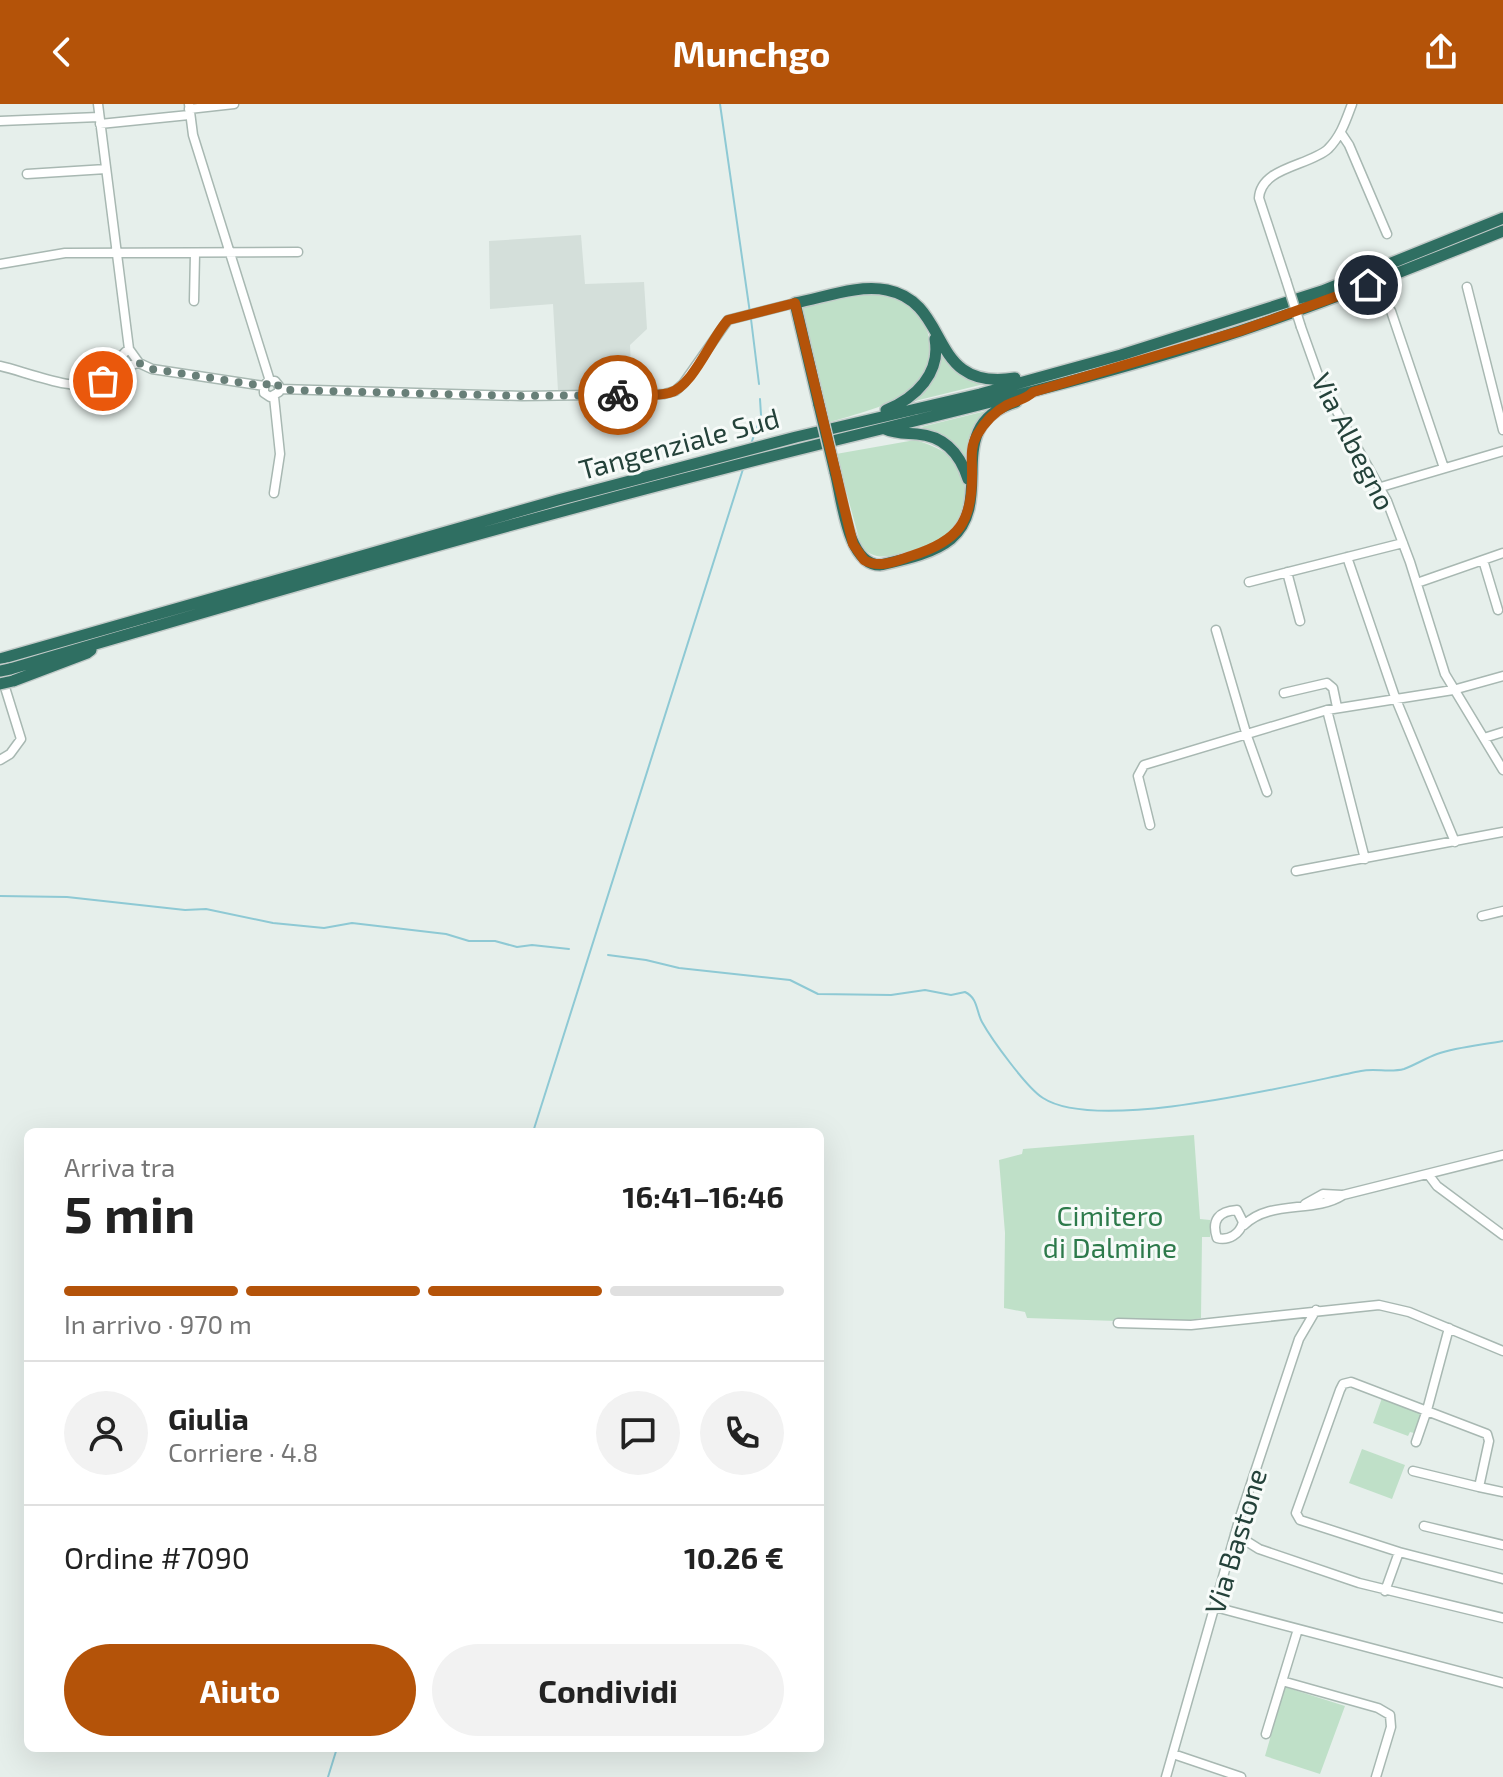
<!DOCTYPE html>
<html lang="it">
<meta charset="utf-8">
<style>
:root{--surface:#fff;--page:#f2f2f2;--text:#222;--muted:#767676;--line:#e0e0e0;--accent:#b45309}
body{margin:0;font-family:"Exo 2",sans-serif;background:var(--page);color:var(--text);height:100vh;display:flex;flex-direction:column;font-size:30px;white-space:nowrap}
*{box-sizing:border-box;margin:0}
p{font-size:26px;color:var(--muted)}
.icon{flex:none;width:44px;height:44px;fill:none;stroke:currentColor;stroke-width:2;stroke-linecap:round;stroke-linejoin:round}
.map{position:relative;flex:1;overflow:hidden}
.details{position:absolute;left:24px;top:1024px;width:800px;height:624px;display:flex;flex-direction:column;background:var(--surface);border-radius:12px;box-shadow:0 8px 32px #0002}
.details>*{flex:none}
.pin{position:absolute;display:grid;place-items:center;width:68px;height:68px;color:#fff;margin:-34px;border:4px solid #fff;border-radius:50%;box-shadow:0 2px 8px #0007}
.courier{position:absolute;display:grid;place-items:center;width:80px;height:80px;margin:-40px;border:6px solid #b45309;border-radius:50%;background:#fff;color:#222;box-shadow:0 2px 10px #0007}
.headline em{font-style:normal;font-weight:700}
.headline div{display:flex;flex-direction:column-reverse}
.headline{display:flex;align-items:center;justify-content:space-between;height:136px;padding:0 40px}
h1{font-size:52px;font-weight:700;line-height:60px}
.bar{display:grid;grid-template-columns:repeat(4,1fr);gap:12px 8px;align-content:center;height:96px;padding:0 40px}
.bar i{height:10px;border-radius:6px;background:var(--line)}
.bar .on{background:var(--accent)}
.bar p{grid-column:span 4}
.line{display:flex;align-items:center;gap:20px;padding:0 40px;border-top:2px solid var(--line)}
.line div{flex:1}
.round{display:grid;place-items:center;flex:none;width:84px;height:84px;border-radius:42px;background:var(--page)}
.primary-button{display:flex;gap:16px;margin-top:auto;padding:16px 40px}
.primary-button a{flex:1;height:92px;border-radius:48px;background:var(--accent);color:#fff;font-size:32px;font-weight:700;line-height:92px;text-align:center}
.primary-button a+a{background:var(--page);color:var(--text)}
header{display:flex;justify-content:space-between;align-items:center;height:104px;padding:0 40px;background:var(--accent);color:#fff;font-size:36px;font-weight:700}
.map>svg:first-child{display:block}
</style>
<header><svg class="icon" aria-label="back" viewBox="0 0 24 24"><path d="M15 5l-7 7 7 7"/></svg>Munchgo<svg class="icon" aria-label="share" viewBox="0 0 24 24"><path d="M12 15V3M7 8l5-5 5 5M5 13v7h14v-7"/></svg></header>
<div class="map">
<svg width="1503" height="1673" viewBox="0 0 1503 1673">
<rect width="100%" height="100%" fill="#e6efeb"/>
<path fill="#d4dfda" d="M581,131L585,180L644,178L647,225L630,241L632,286L558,287L553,200L490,205L489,137Z"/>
<path fill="#bfe0c8" d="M868,189C911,186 950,236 920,275C898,302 862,308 830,318L800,202Z
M941,249L958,268L984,280L915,297C931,283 937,269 941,249Z
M994,305L972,331L966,356L941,331L921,323Z
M915,336C928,340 944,345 953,356C973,380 968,413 945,433C935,441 918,445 906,448C888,453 874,457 861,442L836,350Z
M1194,1031L1200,1115L1210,1116V1133H1202L1201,1214L1176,1219L1027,1214L1025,1208L1004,1204L1005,1129L999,1056L1022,1050L1023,1045Z
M1382,1294L1421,1309L1414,1329L1410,1328L1408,1332L1373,1319Z
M1362,1345L1405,1361L1392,1395L1349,1379Z
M1285,1583L1345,1602L1320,1670L1265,1652Z"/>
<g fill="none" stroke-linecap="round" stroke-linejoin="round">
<path stroke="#8ec9d4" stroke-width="2" d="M720,0L750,209
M751,215L759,280
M751,340L761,311L760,295
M0,792L67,793L185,806L206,805L273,819L324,824L352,819L446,830L469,837H495L517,843L532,841L569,845
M608,851L646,856L679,864L790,876L818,890L891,891L925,886L951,891L965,888C978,894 976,907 982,918C992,936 1027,984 1043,994C1098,1030 1295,980 1361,967C1375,964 1390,969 1404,965C1415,961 1426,954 1437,950C1458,943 1482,941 1503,937
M533,1028L743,365
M328,1673L337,1644"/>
<defs>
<path id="minor" d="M98,0L129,245L139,259L152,265L264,282L268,277H275L279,282V288L270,293L264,289V282
M189,0L193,31L270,277
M189,5L234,0
M0,17L99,13
M100,20L189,11
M1341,29L1349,41L1387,130
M27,70L106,65
M0,160L65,149L298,148
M1286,176L1259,94C1261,63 1309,62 1328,45C1341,32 1346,16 1352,0
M1467,183L1503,326
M194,197L195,150
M1391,207L1444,364
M1301,223L1321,279L1387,397L1410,458L1445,570L1503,666
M0,262C24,267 78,290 100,278C113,271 114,255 129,245
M112,266L139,259
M280,285L522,292L664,290L675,287L683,280L728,216L795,199
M274,293L280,350L274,389
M1381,383L1503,347
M1347,453L1395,593L1455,738
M1483,456L1498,506
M1287,468L1300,517
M1249,478L1403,439
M1417,479L1503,449
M1216,526L1247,632L1267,688
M1284,589L1327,579L1333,584L1337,603
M1327,606L1365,755
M1484,634L1503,628
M0,656L10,650L21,635L3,577
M1150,721L1138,672L1144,661L1327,606L1453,586L1503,572
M1296,767L1503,728
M1482,812L1503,807
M1428,1070L1437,1082L1503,1131
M1305,1100L1323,1090L1342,1091
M1237,1106L1243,1118C1240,1130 1229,1137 1217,1134C1211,1116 1219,1107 1237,1106Z
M1244,1121C1271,1095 1313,1110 1343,1091L1503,1051
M1118,1219L1191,1221L1379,1201L1409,1208L1503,1247
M1416,1338L1427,1306L1449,1224
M1413,1367L1479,1383
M1503,1388L1479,1383L1489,1337L1487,1330L1351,1278L1343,1280L1340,1286L1296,1409L1300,1416L1399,1448L1503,1475
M1424,1422L1503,1441
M1235,1430L1259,1445L1359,1479L1503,1514
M1385,1487L1399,1448
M1215,1503L1503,1579
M1282,1577L1378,1604L1390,1611L1391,1623L1376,1673
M1266,1630L1298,1525
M1173,1650L1241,1673
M1166,1673L1240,1413L1299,1235L1316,1206"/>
<path id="highway" d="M819,301L795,199C823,194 858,180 887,186C953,199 926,288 1015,274
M886,306C916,294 941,269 935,235
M885,325C896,330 905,329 917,330C945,332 960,350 968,375
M835,368C842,394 847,461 880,461C902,456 933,450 951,435C997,395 940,321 1016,298
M0,555L558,396L796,333L980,290L1121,251L1322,187L1503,114
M10,565C245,496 481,427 718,366C892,320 1069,284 1240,227C1329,197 1416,162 1503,127
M13,577L87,549L91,546"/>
</defs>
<use href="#minor" stroke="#a8b8b2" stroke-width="11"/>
<use href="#highway" stroke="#c2cac8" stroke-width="14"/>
<use href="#minor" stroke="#fff" stroke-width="8"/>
<use href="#highway" stroke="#2f6f62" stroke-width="11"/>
<defs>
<path id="minor-bridge" d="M1286,176L1301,223"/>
<path id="highway-bridge" d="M819,301L835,368
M0,567L10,565
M0,580L13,577"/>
</defs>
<use href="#minor-bridge" stroke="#a8b8b2" stroke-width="11" stroke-linecap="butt"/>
<use href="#highway-bridge" stroke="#c2cac8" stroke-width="14" stroke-linecap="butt"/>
<use href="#minor-bridge" stroke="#fff" stroke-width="8"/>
<use href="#highway-bridge" stroke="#2f6f62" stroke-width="11"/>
</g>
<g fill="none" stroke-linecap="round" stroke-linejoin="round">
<path stroke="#687f78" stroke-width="8" stroke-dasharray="0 14.4" d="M103,277L112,266L139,259L152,265L264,282L272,277L277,279L280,285L287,286L522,292L618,291"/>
<path stroke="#b45309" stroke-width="10" d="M618,291C634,290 653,293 669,289C693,283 711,234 728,216L795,199L853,440L864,456C879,465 896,457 911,452C959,437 973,418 972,367C972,355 970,343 977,331C984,319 994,308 1007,301C1017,296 1025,296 1033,288L1240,227L1368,181"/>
</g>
<g text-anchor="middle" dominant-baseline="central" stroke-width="6" stroke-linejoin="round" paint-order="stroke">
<g font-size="28" fill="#24423a" stroke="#f7fbf9">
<text transform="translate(1354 337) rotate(63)">Via Albegno</text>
<text transform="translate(679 339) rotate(-15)">Tangenziale Sud</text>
<text transform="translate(1235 1437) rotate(-73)">Via Bastone</text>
</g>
<g font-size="28" fill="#2d7a4b" stroke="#f7fbf9">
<text x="1110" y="1111">Cimitero<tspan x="1110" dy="32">di Dalmine</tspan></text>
</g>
</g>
</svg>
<div class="pin" style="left:103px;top:277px;background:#ea580c"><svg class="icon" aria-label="bag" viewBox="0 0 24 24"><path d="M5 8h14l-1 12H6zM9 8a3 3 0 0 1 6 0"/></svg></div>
<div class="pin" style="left:1368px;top:181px;background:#1f2937"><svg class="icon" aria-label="home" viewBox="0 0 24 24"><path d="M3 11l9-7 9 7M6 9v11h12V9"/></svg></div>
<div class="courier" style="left:618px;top:291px"><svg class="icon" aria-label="bike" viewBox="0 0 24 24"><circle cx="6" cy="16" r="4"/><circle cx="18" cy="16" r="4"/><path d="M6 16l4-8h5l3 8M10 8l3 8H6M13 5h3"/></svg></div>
<section class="details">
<div class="headline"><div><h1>5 min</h1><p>Arriva tra</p></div><em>16:41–16:46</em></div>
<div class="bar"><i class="on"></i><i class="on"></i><i class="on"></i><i></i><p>In arrivo · 970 m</p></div>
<div class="line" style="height:144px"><a class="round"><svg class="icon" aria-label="person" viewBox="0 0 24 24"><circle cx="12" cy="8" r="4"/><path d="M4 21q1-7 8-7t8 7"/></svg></a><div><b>Giulia</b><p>Corriere · 4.8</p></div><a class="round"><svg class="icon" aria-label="chat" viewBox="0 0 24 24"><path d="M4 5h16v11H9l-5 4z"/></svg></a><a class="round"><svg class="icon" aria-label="phone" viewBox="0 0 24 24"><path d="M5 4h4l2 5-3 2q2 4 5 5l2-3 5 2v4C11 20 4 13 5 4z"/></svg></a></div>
<div class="line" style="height:104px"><div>Ordine #7090</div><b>10.26 €</b></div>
<div class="primary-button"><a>Aiuto</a><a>Condividi</a></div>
</section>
</div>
